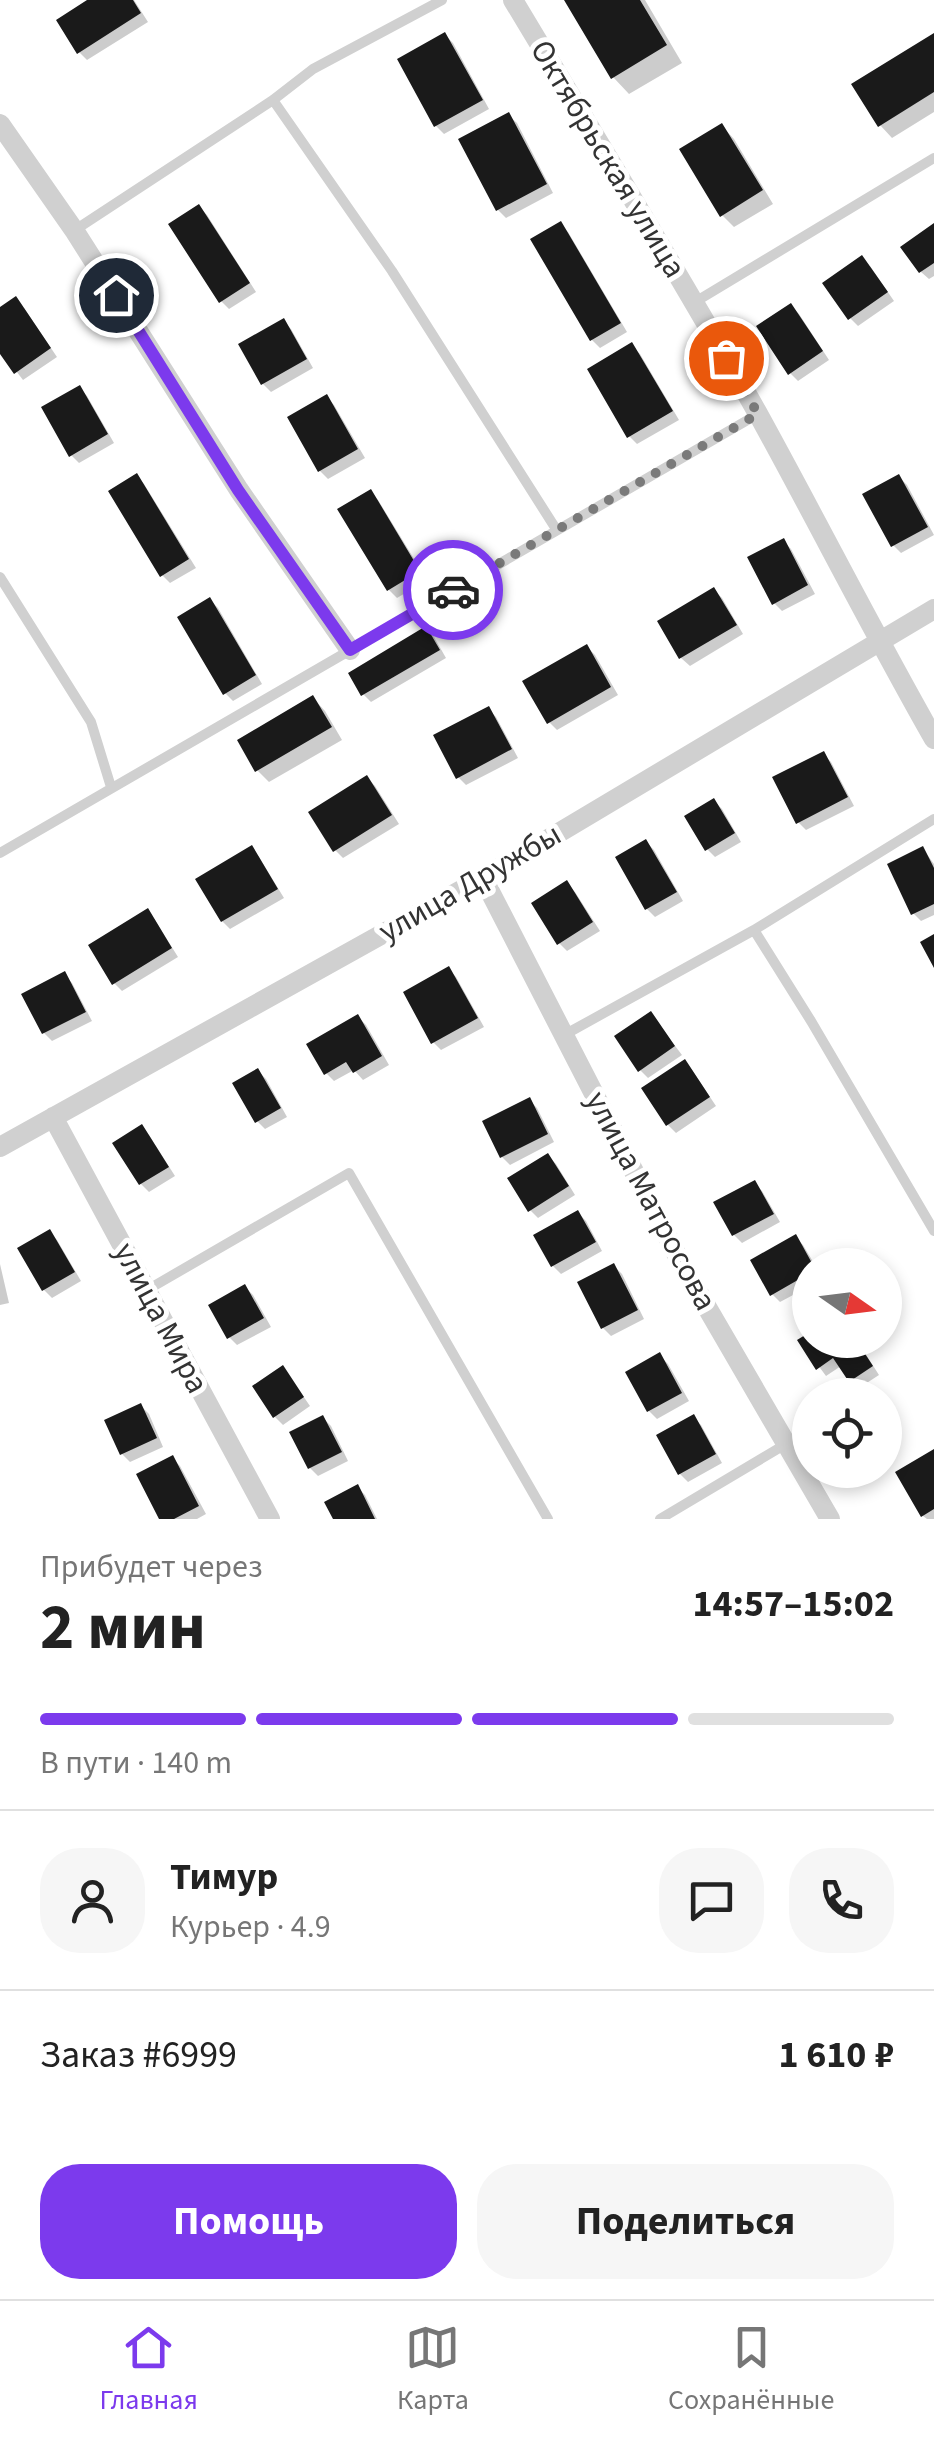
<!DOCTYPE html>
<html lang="ru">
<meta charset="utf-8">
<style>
:root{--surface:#fff;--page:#f6f6f6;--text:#222;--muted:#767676;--line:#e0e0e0;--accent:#7c3aed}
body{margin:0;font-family:"Source Sans 3",sans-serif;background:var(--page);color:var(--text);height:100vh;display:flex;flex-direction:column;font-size:38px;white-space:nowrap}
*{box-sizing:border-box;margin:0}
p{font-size:32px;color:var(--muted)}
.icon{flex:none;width:55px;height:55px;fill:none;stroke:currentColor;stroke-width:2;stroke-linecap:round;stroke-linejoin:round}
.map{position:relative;height:1519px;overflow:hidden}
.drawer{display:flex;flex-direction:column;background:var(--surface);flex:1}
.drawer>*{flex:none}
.needle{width:65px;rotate:104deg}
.tools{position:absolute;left:792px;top:1248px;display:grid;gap:20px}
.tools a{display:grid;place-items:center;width:110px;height:110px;border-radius:50%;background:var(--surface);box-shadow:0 5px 15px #0003;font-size:50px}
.pin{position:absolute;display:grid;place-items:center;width:85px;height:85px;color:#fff;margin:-42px;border:5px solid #fff;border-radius:50%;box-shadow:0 2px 10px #0007}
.courier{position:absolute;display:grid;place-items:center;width:100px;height:100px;margin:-50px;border:8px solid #7c3aed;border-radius:50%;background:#fff;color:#222;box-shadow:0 2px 12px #0007}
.overview em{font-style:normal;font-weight:700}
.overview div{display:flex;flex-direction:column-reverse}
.overview{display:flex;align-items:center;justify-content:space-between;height:170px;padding:0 40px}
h1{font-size:65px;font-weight:700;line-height:75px}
.bar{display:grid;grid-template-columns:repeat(4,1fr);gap:15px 10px;align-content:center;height:120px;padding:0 40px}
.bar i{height:12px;border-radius:8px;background:var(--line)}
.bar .current{background:var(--accent)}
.bar p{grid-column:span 4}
.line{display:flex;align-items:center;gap:25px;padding:0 40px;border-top:2px solid var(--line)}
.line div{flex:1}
.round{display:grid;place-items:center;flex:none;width:105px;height:105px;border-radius:40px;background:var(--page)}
.button{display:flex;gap:20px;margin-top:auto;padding:20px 40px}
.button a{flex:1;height:115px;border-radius:40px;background:var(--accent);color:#fff;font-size:40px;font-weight:700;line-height:115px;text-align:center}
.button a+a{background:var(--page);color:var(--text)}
.dock{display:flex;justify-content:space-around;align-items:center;height:140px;border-top:2px solid var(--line);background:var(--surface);font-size:28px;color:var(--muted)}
.dock a{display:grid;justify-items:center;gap:5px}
.dock .current{color:var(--accent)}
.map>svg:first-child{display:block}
</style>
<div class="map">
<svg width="934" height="1519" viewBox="0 0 934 1519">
<rect width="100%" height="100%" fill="#fff"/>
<path fill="#0003" d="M92,0H134L148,22L87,60L79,52Z
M567,0H645L682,63L629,94L613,77Z
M445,35L453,43L489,109L444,134L436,126Z
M934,36V112L892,138L880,125Z
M508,115L517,123L553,193L506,218L498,210Z
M722,126L734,139L773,204L734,227L722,215Z
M199,207L207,215L256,292L229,309L221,301Z
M560,224L568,232L627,332L600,348L592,340Z
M934,226V276L929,279L921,272Z
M870,266L894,301L858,326L850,318Z
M791,306L799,314L829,360L798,381L790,373Z
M24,308L57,357L23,380L0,350V310Z
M283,321L291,329L313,368L271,392L263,384Z
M632,346L640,354L679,420L637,444L629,436Z
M79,388L87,396L114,443L79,463L71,455Z
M326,397L334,405L365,458L328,479L320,471L290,418Z
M136,476L144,484L196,568L170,583L162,575Z
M899,477L907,485L934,535L901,553L893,545Z
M370,492L378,500L427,580L397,598L389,590Z
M783,541L791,549L815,594L782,611L774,603Z
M714,590L722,598L743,634L690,666L681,658L660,622Z
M210,600L218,608L262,684L233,701L225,693Z
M426,629L434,637L446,658L371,702L363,694Z
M587,647L595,655L618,695L557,730L549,722Z
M313,698L325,711L342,740L269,782L257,770Z
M488,709L496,717L518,758L466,785L458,777Z
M823,754L831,762L854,806L806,830L798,822Z
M367,778L375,786L399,824L343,858L335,850Z
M714,801L722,809L741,842L715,857L707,849Z
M646,842L654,850L683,901L655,917L647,909Z
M251,848L259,857L284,898L230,929L222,921Z
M923,849L934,864V915L921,921L913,913Z
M567,884L575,892L600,931L567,951L559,943Z
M147,912L155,920L178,957L122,991L114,983Z
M448,969L456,977L484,1027L441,1050L433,1042Z
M64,974L72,983L92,1021L52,1041L44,1033Z
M651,1014L682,1055L648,1078L640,1070Z
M358,1017L366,1025L389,1065L363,1080L354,1070L334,1081L326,1073Z
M684,1062L692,1070L716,1106L676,1133L668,1125L645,1089Z
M258,1071L266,1079L287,1117L265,1129L257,1121Z
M529,1100L537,1108L554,1142L510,1165L502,1157Z
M141,1127L149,1135L175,1176L149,1192L141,1184Z
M548,1156L556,1164L575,1195L538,1218L530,1210Z
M754,1183L762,1191L780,1222L742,1243L734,1235Z
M578,1213L586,1221L602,1251L561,1274L553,1266Z
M49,1232L57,1240L81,1281L52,1298L44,1290Z
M795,1237L803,1245L815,1265H810V1286L780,1302L772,1294Z
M0,1264L9,1303L0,1305Z
M614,1266L622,1274L644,1319L611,1336L603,1328Z
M245,1287L253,1295L271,1327L237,1345L229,1337Z
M810,1335V1340H861L866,1348L863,1350L879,1375L859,1388L841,1366L826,1376L800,1341Z
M660,1356L668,1364L689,1401L657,1419L649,1411Z
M290,1377L310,1406L283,1425L275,1417Z
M141,1406L149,1414L163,1447L130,1462L122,1454Z
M693,1417L701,1425L722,1463L688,1482L680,1474L659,1436Z
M323,1418L331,1426L348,1461L318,1476L310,1468Z
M934,1453V1519H927L923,1516Z
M172,1458L180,1466L206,1514L197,1519H162Z
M357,1487L365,1495L377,1519H336Z"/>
<path fill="#1a1a1a" d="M87,0H133L141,13L77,54L56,20Z
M564,0H640L667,45L611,79Z
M445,32L483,100L434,127L397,59Z
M934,33V92L878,127L851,84Z
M509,112L547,184L496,211L458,139Z
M722,123L763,190L720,217L679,149Z
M199,204L250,283L219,303L168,224Z
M561,221L621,323L590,341L530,239Z
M934,223V263L919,273L900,247Z
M862,255L888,292L848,320L822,283Z
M16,296L51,348L14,374L0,354V307Z
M791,303L823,351L788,375L756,326Z
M284,318L307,359L261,385L238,344Z
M632,342L673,411L627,438L587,369Z
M80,385L108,434L69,457L41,407Z
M327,394L358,449L318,472L287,417Z
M137,473L189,559L160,577L108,491Z
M899,474L928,527L891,547L862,494Z
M371,489L420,571L387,591L337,509Z
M784,538L808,585L772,605L747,557Z
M714,587L737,625L679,659L657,621Z
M210,597L256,675L223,695L177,617Z
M426,626L440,650L361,696L348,673Z
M587,644L611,687L547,724L522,681Z
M313,695L332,727L255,772L237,740Z
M489,706L512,749L456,779L433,735Z
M824,751L848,797L796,824L772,777Z
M367,775L392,815L333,852L308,812Z
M714,798L735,833L705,851L684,816Z
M646,839L677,892L645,910L615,857Z
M252,845L278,889L221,922L195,879Z
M923,846L934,868V904L911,915L887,864Z
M567,880L593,922L557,945L531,903Z
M148,908L172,948L112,985L88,945Z
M934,934V968L920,942Z
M449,966L478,1018L431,1044L403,992Z
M65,971L86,1012L42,1034L21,994Z
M651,1011L675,1046L638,1072L614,1036Z
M358,1014L382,1056L353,1073L346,1062L324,1075L306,1044Z
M685,1059L710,1097L666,1126L641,1088Z
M258,1068L281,1108L255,1123L232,1083Z
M530,1097L548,1134L500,1158L482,1121Z
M142,1124L169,1167L139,1185L112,1143Z
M548,1153L569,1186L528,1212L507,1178Z
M755,1180L774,1214L732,1236L713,1202Z
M578,1210L596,1242L551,1267L533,1235Z
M50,1229L75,1272L42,1291L17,1248Z
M796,1234L813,1265H810V1273L770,1296L750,1260Z
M614,1263L638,1310L601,1329L577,1282Z
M245,1284L264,1318L227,1339L208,1305Z
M810,1332V1340H856L873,1366L849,1382L833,1358L816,1370L797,1340Z
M660,1352L682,1393L647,1412L625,1372Z
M283,1365L304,1397L273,1418L252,1386Z
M141,1403L157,1438L120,1455L104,1420Z
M694,1414L716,1454L678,1475L656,1435Z
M323,1415L342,1452L308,1469L289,1432Z
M934,1449V1509L921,1517L895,1472Z
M173,1455L199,1506L174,1519H159L136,1474Z
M358,1484L375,1519H333L324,1502Z"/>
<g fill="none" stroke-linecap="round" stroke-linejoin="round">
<path stroke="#d0d0d0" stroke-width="10" d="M273,100L392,271L556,529
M75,230L273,100L313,69L442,0
M695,302L934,158
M0,577L91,722L111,787
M0,853L758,414
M754,930L811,1021L934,1231
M564,1035L754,930L934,819
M147,1290L349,1173L548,1519
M660,1519L786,1444"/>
<path stroke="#d0d0d0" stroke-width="20" d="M513,0C595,137 679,273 757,412C817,521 873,632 934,739
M0,124L74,230L239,490L350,650
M483,878L680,1261L830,1519
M53,1117L270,1519
M0,1147L483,878L934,609"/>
</g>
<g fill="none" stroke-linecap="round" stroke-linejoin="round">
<path stroke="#7a7a7a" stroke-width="10" stroke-dasharray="0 18" d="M453,590L758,414L726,358"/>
<path stroke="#7c3aed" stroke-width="12" d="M116,295L238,490L350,650L453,590"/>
</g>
<g text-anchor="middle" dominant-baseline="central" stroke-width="10" stroke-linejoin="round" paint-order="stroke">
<g font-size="32" fill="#333" stroke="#fff">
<text transform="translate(608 159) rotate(59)">Октябрьская улица</text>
<text transform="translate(470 883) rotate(-30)">улица Дружбы</text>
<text transform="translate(651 1201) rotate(62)">улица Матросова</text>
<text transform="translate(161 1318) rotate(62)">улица Мира</text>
</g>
</g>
</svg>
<div class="tools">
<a><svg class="needle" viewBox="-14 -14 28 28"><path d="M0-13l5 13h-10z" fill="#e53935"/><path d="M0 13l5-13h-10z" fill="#767676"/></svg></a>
<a><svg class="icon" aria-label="locate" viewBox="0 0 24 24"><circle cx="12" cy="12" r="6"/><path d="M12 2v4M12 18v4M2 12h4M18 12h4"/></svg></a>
</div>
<div class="pin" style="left:726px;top:358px;background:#ea580c"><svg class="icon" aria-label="bag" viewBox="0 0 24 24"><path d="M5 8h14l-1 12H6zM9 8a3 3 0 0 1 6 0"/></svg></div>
<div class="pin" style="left:116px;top:295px;background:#1f2937"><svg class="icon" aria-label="home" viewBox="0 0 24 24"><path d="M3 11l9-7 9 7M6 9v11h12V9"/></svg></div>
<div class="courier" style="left:453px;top:590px"><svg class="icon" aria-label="car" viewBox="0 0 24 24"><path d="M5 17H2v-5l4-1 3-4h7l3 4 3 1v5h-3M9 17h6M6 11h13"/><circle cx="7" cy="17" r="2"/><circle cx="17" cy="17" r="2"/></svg></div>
</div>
<section class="drawer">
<div class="overview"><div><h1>2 мин</h1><p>Прибудет через</p></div><em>14:57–15:02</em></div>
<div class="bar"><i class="current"></i><i class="current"></i><i class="current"></i><i></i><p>В пути · 140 m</p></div>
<div class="line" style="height:180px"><a class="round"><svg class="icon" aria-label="person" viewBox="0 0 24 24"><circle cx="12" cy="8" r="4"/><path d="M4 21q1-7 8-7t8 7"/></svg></a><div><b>Тимур</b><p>Курьер · 4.9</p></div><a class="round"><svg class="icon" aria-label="chat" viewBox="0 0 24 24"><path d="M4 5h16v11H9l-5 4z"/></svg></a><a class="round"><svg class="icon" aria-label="phone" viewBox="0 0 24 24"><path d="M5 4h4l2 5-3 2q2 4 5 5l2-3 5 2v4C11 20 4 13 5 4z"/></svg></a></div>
<div class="line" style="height:130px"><div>Заказ #6999</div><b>1 610 ₽</b></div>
<div class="button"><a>Помощь</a><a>Поделиться</a></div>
</section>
<nav class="dock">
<a class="current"><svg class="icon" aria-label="home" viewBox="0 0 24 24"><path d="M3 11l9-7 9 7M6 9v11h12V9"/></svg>Главная</a>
<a><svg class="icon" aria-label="map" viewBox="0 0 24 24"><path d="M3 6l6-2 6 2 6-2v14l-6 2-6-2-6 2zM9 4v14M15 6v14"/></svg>Карта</a>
<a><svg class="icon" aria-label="saved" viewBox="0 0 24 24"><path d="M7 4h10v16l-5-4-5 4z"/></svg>Сохранённые</a>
</nav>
